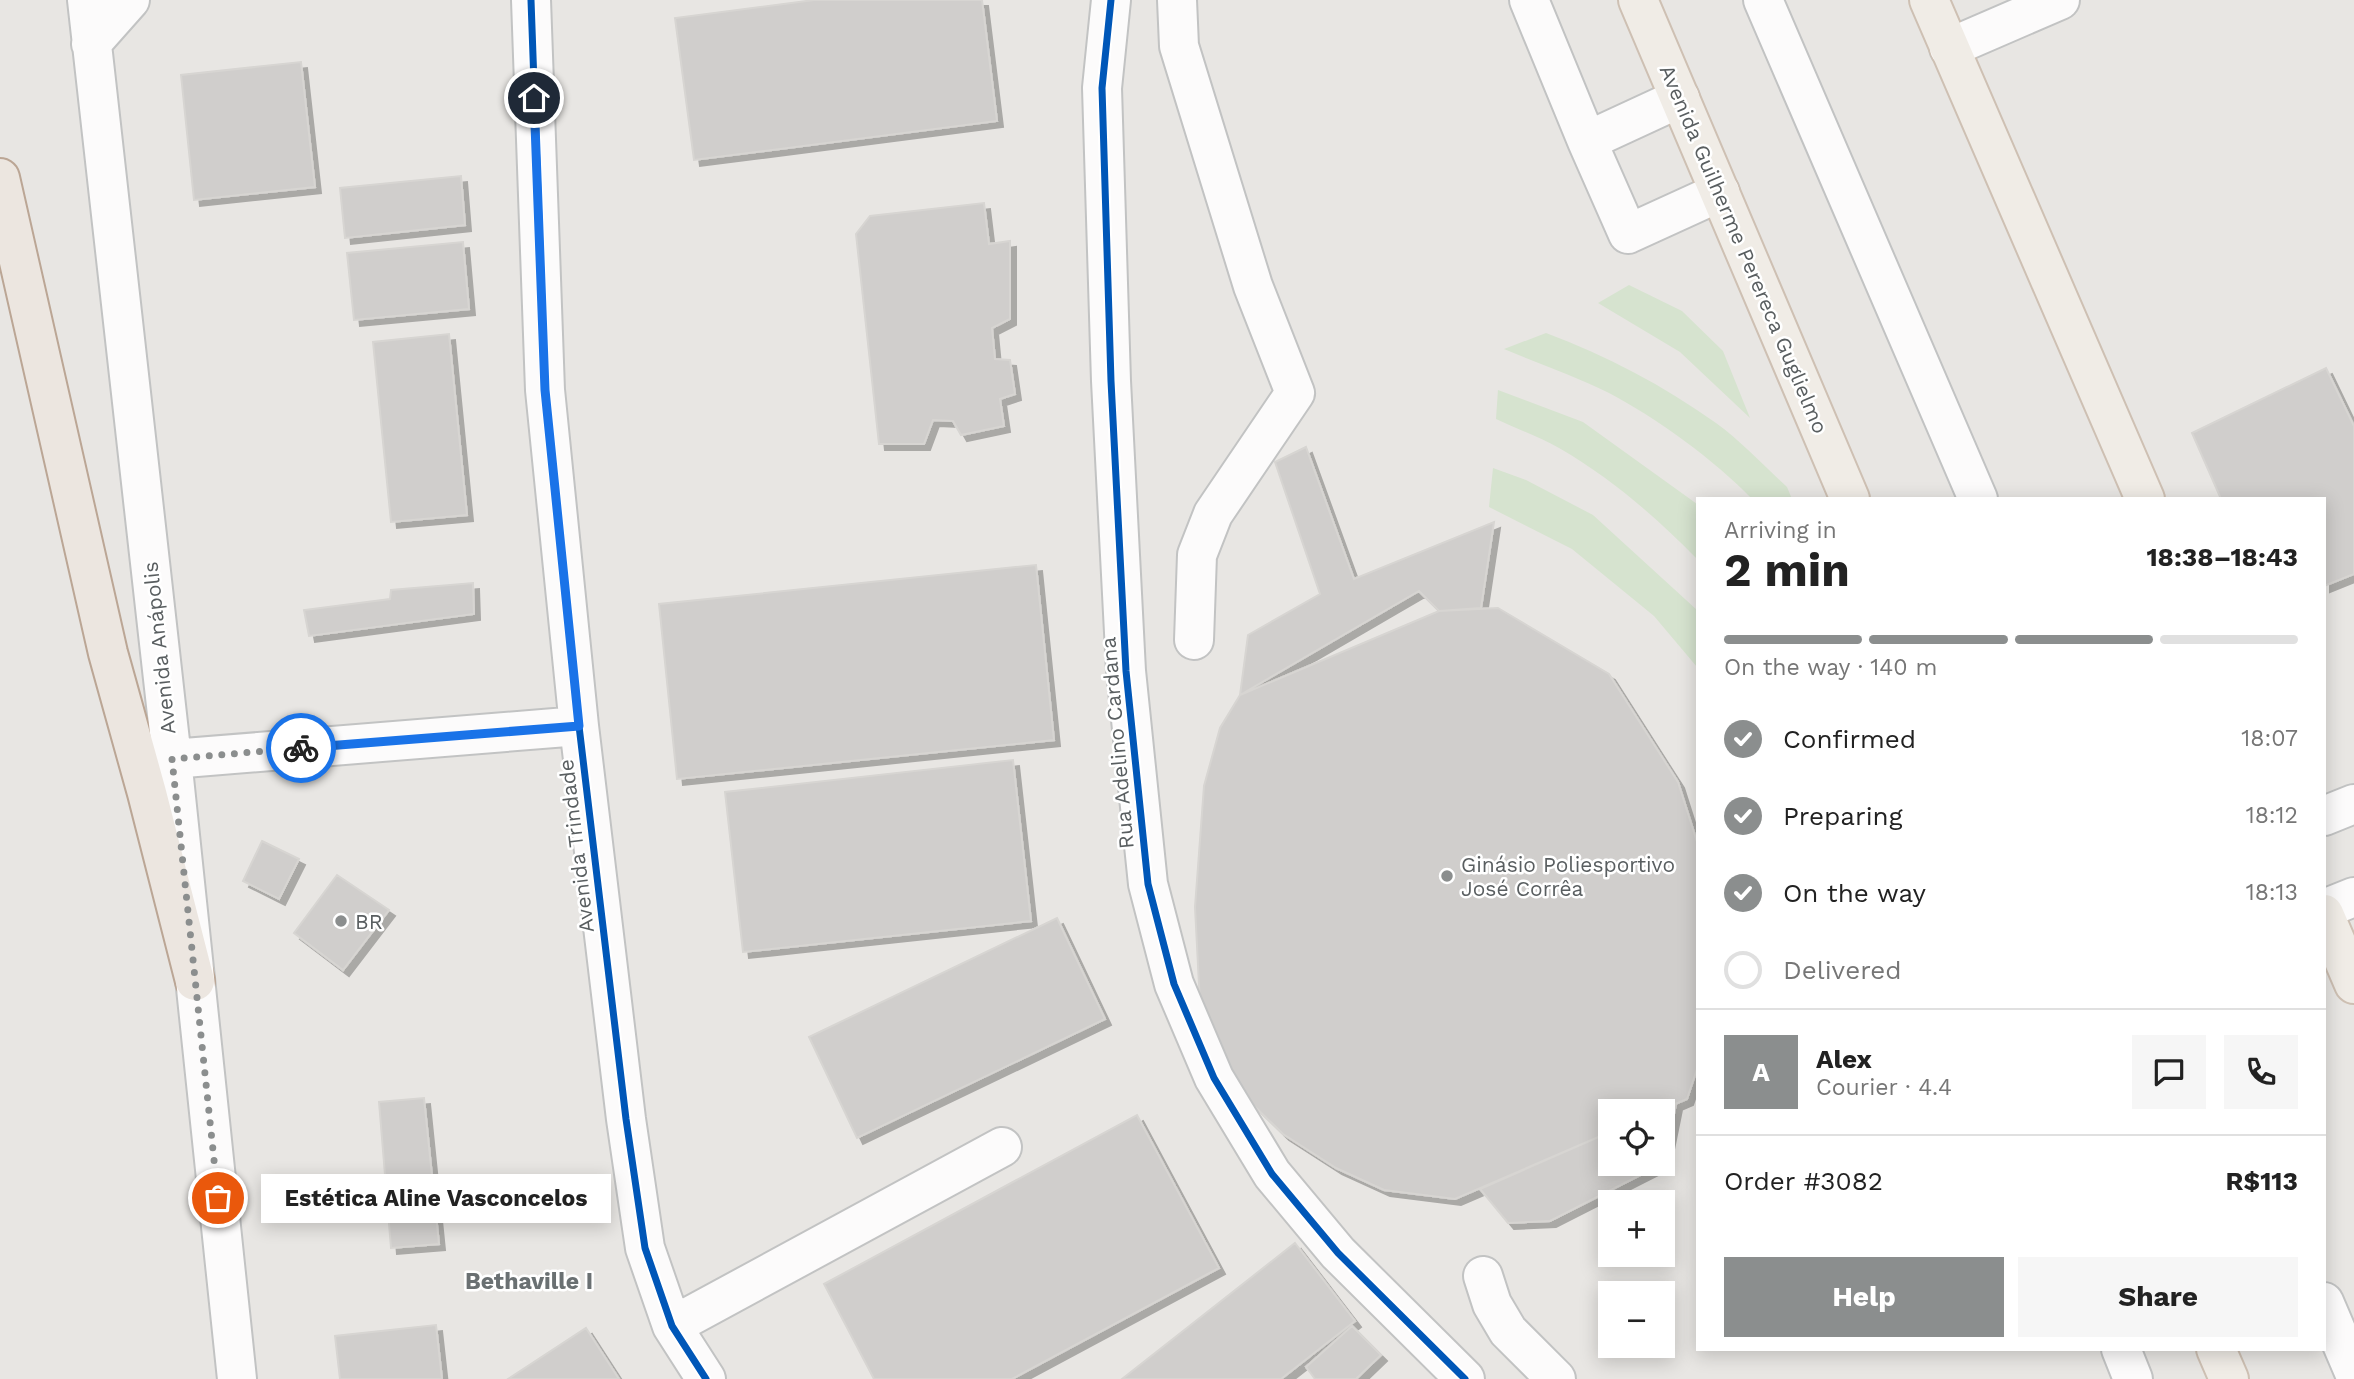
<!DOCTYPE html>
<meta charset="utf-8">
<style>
:root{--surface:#fff;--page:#f6f6f6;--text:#222;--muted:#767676;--line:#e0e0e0;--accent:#8b8e8e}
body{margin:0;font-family:"Work Sans",sans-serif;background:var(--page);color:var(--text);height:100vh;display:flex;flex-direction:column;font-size:26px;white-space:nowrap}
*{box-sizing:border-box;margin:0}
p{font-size:23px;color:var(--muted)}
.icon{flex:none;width:38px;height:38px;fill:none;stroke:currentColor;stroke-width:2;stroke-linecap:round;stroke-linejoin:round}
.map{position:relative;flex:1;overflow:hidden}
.drawer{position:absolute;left:1696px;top:497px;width:630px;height:854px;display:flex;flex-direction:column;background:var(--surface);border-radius:0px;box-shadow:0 4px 18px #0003}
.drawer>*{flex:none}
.fabs{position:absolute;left:1598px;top:1099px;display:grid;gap:14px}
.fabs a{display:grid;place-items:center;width:77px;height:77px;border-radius:0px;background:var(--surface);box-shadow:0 4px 18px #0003;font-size:35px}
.pin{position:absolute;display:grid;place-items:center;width:60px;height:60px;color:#fff;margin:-30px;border:4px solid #fff;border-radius:50%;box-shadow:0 2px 7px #0007}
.courier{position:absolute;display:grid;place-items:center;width:70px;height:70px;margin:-35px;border:5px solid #1a73e8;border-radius:50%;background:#fff;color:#222;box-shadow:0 2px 9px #0007}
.bubble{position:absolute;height:49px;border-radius:0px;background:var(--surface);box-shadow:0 4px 18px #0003;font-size:23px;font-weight:700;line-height:49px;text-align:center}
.head em{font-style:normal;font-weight:700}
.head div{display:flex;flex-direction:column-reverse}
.head{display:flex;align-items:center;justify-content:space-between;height:119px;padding:0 28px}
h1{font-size:46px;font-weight:700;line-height:52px}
.bar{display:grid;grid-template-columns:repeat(4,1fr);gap:10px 7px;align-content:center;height:84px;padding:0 28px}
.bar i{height:9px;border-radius:5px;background:var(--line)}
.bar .on{background:var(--accent)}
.bar p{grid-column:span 4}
.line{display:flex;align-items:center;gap:18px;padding:0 28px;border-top:2px solid var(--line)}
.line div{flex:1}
.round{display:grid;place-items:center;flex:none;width:74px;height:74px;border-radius:0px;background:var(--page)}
ol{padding:0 28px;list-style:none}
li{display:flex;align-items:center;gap:21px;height:77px}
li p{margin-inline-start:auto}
li .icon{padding:7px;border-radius:50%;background:var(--accent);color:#fff;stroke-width:4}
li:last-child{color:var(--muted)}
li i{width:38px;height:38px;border:4px solid var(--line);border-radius:50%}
.primary-button{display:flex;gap:14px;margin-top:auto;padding:14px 28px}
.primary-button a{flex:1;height:80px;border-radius:0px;background:var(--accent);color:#fff;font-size:28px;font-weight:700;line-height:80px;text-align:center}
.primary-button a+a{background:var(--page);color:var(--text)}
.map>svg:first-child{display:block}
</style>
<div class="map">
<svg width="2354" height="1379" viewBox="0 0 2354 1379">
<defs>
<filter id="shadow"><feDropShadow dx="6" dy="6" stdDeviation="0" flood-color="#0004"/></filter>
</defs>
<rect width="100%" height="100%" fill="#e8e6e3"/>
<path fill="#d6e3cf" d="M1629,285L1682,311L1723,351L1750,418L1680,352L1598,303Z
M1546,333C1606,355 1664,386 1716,423C1741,441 1764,466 1787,487L1792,499H1752C1716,461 1655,417 1609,393C1575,376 1539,364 1504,349Z
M1498,390L1583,422L1697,504V559C1656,517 1611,478 1559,448C1540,437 1517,429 1496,419Z
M1493,468L1526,480L1593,515L1697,610V667L1654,616L1572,549L1489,507Z"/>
<path fill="#d0cecc" stroke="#d7d5d2" stroke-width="2" filter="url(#shadow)" d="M814,0H982L997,121L694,160L675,18Z
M301,62L315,187L194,200L181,75Z
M461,176L465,225L345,238L340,188Z
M984,203L989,244L1010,241V319L992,328L995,359L1010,360L1015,394L1000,399L1004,426L961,435L953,421L933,420L924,444H879L856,234L870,216Z
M463,242L469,309L354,320L347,253Z
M449,334L467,515L391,522L373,342Z
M2326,368L2354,426V574L2324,586V499H2221L2192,433Z
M1306,447L1354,579L1494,522L1481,608L1439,611L1419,591L1240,695L1248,635L1320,594L1275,462Z
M1036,565L1054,740L677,779L659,604Z
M473,583L474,614L309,636L304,610L390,599L391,590Z
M1498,608L1609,674L1678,782L1698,845V1066L1687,1099L1659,1111H1610V1132L1455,1199L1384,1190L1336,1168L1283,1134L1244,1096L1200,1004L1195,907L1204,786L1220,728L1240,695L1439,611Z
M1013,760L1031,921L743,952L725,792Z
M262,841L299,859L279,899L243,881Z
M337,875L389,910L343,970L294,933Z
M1057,918L1105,1019L857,1138L809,1037Z
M424,1098L439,1244L391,1248L379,1102Z
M1676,1104L1664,1163L1550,1221L1508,1223L1480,1189L1610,1132V1164H1662V1111H1659Z
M1137,1115L1219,1268L1012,1379H874L824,1284Z
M1295,1243L1355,1321L1281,1379H1122Z
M436,1325L442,1379H340L335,1336Z
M1352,1326L1381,1355L1356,1379H1315L1306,1367Z
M586,1328L619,1379H508Z"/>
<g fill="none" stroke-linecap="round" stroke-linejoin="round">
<defs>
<path id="minor" d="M87,0L172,759L237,1379
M531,0L545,390L579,726L626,1119L645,1248L672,1326L706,1379
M1111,0L1102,88L1111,381L1126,671L1148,884L1174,984L1214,1078L1272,1174L1338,1253L1465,1379
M1177,0L1179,46L1253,286L1295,393L1213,514L1197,555L1194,640
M1529,0L1587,141L1628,234L1720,192
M1763,0L1978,499
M91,44L130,0
M1949,48L2060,0
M1587,141L1680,98
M172,759L579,726
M2324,816L2354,804
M2324,909L2354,897
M1483,1276L1492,1304L1508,1331L1556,1379
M2324,1302L2354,1372
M672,1326L1002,1147
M2121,1349L2133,1379"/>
<path id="major" d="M1638,0L1850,499
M1929,0L2145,499
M2324,914L2354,984
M2216,1349L2229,1379"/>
<path id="highway" d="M0,178L108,653L147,793L195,981"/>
</defs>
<use href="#minor" stroke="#c2c3c3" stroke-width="42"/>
<use href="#major" stroke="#cec0b3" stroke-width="42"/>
<use href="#highway" stroke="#bba695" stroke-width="42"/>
<use href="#minor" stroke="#fcfbfb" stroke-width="38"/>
<use href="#major" stroke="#f0ece6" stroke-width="38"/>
<use href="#highway" stroke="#ece6e0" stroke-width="38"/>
<defs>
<path id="cycleway" d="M531,0L545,390L579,726L626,1119L645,1248L672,1326L706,1379
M1111,0L1102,88L1111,381L1126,671L1148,884L1174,984L1214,1078L1272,1174L1338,1253L1465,1379"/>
</defs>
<use href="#cycleway" stroke="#fff" stroke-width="11"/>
<use href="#cycleway" stroke="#0057b8" stroke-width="7"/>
</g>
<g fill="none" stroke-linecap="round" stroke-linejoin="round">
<path stroke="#8b8e8e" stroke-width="7" stroke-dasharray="0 12.6" d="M218,1198L172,759L301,748"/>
<path stroke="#1a73e8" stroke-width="9" d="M301,748L579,726L545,390L534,98"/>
</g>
<g fill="#8b8e8e" stroke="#fff" stroke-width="2.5">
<circle cx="1447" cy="876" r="7"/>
<circle cx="341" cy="921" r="7"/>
</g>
<g text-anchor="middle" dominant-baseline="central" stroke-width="5" stroke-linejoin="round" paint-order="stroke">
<g font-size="21" fill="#595e60" stroke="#fff">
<text transform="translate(1744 249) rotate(67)">Avenida Guilherme Perereca Guglielmo</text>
<text transform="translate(159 648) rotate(-96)">Avenida Anápolis</text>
<text transform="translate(1117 743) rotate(-95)">Rua Adelino Cardana</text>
<text transform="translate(576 846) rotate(-97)">Avenida Trindade</text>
</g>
<g font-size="21" fill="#595e60" stroke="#fff" text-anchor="start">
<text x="1461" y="864">Ginásio Poliesportivo<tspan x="1461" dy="24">José Corrêa</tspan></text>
<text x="355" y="921">BR</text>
</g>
<g font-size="23" font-weight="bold" fill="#6a7072" stroke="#fff">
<text x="529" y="1281">Bethaville I</text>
</g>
</g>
</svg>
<div class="fabs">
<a><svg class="icon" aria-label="locate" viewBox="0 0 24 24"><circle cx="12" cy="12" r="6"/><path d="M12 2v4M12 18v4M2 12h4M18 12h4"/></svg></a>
<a>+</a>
<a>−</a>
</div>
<div class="pin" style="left:218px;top:1198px;background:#ea580c"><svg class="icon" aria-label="bag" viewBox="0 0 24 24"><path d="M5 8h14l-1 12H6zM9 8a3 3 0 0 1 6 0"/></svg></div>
<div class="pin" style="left:534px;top:98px;background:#1f2937"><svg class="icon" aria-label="home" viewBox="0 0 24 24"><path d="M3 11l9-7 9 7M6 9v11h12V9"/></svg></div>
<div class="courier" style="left:301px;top:748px"><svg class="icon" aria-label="bike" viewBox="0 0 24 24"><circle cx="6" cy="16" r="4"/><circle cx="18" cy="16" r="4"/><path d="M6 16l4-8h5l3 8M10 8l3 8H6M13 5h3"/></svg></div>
<div class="bubble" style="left:261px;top:1174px;width:350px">Estética Aline Vasconcelos</div>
<section class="drawer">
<div class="head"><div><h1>2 min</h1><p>Arriving in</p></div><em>18:38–18:43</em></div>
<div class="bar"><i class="on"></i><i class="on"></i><i class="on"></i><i></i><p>On the way · 140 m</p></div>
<ol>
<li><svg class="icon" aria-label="check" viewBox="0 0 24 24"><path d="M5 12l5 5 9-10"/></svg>Confirmed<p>18:07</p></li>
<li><svg class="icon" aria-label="check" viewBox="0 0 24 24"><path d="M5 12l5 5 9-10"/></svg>Preparing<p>18:12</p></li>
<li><svg class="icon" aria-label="check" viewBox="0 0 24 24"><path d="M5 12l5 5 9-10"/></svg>On the way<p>18:13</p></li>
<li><i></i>Delivered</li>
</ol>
<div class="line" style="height:126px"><b class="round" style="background:var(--accent);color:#fff">A</b><div><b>Alex</b><p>Courier · 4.4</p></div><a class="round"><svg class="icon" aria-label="chat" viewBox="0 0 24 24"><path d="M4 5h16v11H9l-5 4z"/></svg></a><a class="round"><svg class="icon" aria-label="phone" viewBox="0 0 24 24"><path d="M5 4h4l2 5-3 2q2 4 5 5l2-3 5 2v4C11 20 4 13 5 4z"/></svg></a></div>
<div class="line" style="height:91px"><div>Order #3082</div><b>R$113</b></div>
<div class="primary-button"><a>Help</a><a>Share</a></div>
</section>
</div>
